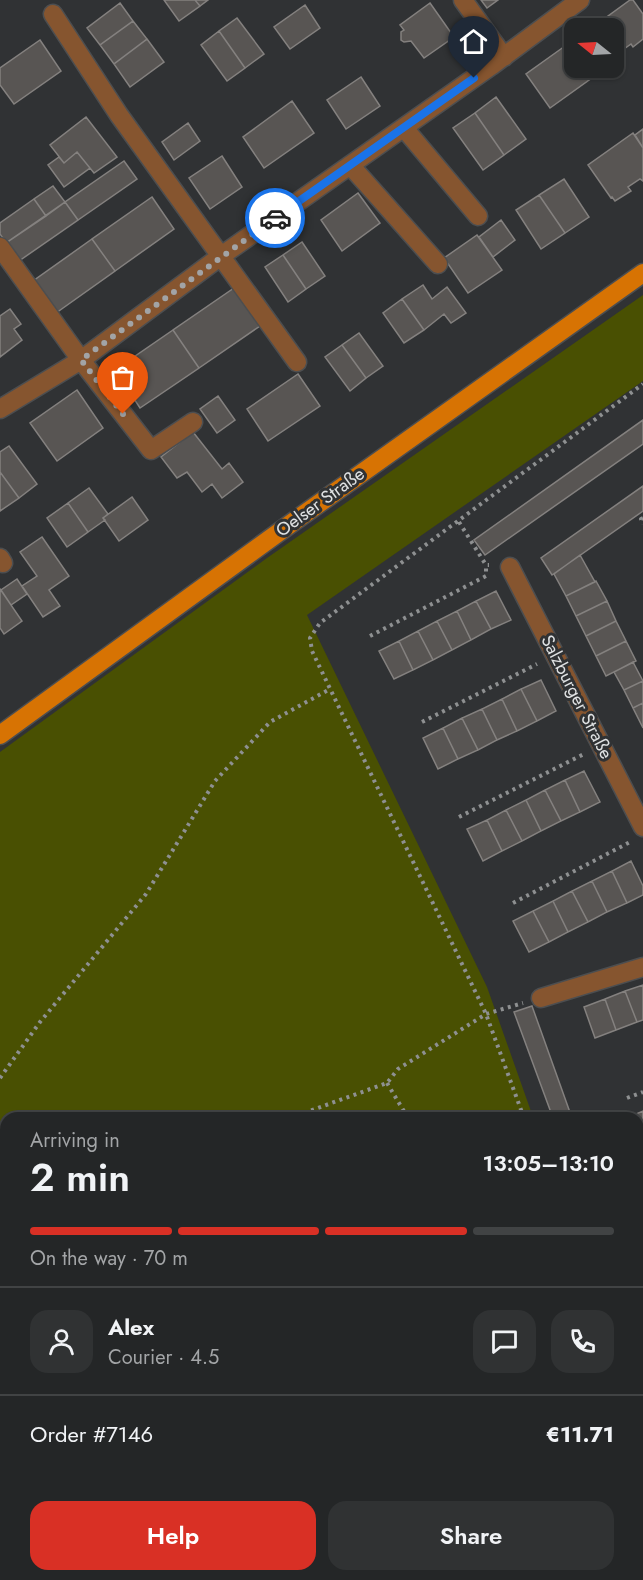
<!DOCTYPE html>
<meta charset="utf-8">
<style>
:root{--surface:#242627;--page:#303233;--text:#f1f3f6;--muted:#a3a5a7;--line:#414344;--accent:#d93025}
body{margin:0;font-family:Jost,sans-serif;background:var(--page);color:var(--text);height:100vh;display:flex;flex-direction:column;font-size:22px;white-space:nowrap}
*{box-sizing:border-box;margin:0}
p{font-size:20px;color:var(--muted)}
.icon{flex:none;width:33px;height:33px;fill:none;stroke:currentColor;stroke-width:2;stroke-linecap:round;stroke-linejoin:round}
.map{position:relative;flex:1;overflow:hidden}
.side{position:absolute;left:0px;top:1112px;width:644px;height:470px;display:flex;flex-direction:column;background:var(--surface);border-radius:18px 18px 0 0;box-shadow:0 2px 4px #0004,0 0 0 2px var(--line)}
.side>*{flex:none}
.needle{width:39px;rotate:288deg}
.controls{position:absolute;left:564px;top:18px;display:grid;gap:12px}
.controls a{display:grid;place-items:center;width:60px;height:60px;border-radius:12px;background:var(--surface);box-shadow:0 2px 4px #0004,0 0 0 2px var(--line);font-size:30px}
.pin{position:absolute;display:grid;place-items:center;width:51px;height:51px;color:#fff;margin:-62px -26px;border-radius:50% 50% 50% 0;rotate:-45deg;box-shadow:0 0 6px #0007}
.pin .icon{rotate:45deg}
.courier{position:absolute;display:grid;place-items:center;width:60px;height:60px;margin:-30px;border:4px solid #1a73e8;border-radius:50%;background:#fff;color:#222;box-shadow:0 2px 8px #0007}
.headline em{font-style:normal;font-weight:600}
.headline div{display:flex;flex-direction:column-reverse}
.headline{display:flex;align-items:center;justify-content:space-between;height:102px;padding:0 30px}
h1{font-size:39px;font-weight:600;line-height:45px}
.bar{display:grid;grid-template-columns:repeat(4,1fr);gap:9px 6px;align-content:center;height:72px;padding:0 30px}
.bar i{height:8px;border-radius:4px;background:var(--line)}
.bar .selected{background:var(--accent)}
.bar p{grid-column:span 4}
.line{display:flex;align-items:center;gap:15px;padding:0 30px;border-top:2px solid var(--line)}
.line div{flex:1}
.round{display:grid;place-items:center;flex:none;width:63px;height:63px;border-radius:18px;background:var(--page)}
.cta{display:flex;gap:12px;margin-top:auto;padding:12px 30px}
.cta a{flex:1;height:69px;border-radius:18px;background:var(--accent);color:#fff;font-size:24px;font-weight:600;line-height:69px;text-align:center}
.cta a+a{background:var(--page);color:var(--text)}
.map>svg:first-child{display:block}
</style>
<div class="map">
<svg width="643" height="1580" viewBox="0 0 643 1580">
<rect width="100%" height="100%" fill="#303234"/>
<path fill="#495002" d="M643,295V381L307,615L487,987L533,1117L6,1118V1575H638V1410L643,1426V1580H0V752L267,558Z"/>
<path fill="#585553" stroke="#84817f" stroke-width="1.5" d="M164,0H195L200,6L179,21Z
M195,0H208L200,6Z
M481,0H498L487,8Z
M630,0H633L643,14V39L633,47L631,44L624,49L614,33V28H610L604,19Z
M120,3L133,21L100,45L87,28Z
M430,3L454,37L424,58L411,41L404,42L401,40V32L404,30L400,25Z
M305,5L320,28L290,49L274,27Z
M237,18L264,54L245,68L219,31Z
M133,21L147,39L114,64L100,45Z
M219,31L245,68L227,81L201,45Z
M147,39L164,62L130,87L114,64Z
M40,40L61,71L14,104L0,85V68Z
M572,41L574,45V68H591L596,75L550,108L526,74Z
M361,77L380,106L346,129L327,100Z
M496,97L526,139L504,155L475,113Z
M292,101L314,133L264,168L243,137Z
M475,113L504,155L483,170L453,128Z
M86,117L117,157L94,173L77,152L64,163L50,145Z
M188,123L200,141L174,160L162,142Z
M643,129V148L635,135Z
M633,133L643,148V181L640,179L628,187L631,191L615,201L612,197L611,198L588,165Z
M77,152L90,168L64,187L48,165L59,157L64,163Z
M222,156L242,187L210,209L189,178Z
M124,161L137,179L78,220L65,202Z
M564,179L589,217L565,233L539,195Z
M53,186L65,202L46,216L34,199Z
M358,193L380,223L342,251L321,220Z
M539,195L565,233L541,249L516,210Z
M152,197L174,229L115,271L92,239Z
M34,199L46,216L6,243L0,234V223Z
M65,202L78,220L19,261L6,243Z
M501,220L515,240L493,257L479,237Z
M477,235L502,270L468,293L444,258Z
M92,239L115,271L56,313L33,281Z
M302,242L325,276L306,289L283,255Z
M283,255L306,289L288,302L265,267Z
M423,285L432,299L447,287L466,313L451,323L444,314L424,330L402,299Z
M234,288L260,326L199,368L173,330Z
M402,299L424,330L404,343L383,313Z
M10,309L21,324L14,329L22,340L0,357V316Z
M173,330L199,368L140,408L115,370Z
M359,333L383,366L366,378L342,345Z
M342,345L366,378L350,391L325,357Z
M298,374L320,406L268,441L247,409Z
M77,390L103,428L57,461L30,423Z
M218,396L235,420L217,433L200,409Z
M643,420V444L485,555L474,540Z
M193,432L222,469L229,463L243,482L222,498L212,484L202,492L187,472L177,478L161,457Z
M9,446L37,484L19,498L0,472V452Z
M0,472L19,498L0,511Z
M643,486V511L552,575L541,558Z
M89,488L108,514L103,518L105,520L88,532L68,503Z
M132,497L148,520L119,541L103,518Z
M68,503L88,532L67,547L47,518Z
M42,537L69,576L49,590L60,606L43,617L22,586L37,576L20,552Z
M580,555L595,582L566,596L554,574Z
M17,579L27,594L11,605L1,590Z
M596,581L607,601L576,616L566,596Z
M0,589L22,621L4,634L0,628Z
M496,591L511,620L491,629L476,601Z
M476,601L491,629L471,640L457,611Z
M607,601L616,621L586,636L576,616Z
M457,611L471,640L452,650L437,621Z
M437,621L452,650L433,660L418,631Z
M616,621L626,641L596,656L586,636Z
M418,631L433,660L413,670L399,641Z
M399,641L413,670L394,679L379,651Z
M626,641L636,661L606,676L596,656Z
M633,662L643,681L624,690L614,672Z
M541,680L556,711L537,721L521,689Z
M643,681V703L633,708L624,690Z
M521,689L537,721L517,731L502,699Z
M502,699L517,731L497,740L482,709Z
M643,703V728L633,708Z
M482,709L497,740L478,750L462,718Z
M462,718L478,750L458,759L443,728Z
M443,728L458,759L438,769L423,738Z
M584,771L600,802L580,812L565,780Z
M565,780L580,812L561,821L545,790Z
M545,790L561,821L541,831L526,800Z
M526,800L541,831L522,841L506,810Z
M506,810L522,841L502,851L487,820Z
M487,820L502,851L483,861L467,829Z
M631,861L643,886V895L627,903L612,871Z
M612,871L627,903L607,912L592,881Z
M592,881L607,912L588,922L572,891Z
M572,891L588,922L568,932L553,901Z
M553,901L568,932L549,942L533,911Z
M533,911L549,942L529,952L513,921Z
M643,985V1020L637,1022L625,991Z
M625,991L637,1022L616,1030L605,999Z
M605,999L616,1030L595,1038L584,1007Z
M532,1006L572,1118H553L514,1012Z
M643,1111V1148L639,1150L638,1118H627Z
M643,1185V1205L638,1207V1187Z
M643,1233V1264L638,1249V1235Z
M638,1249L643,1264V1270L638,1272Z"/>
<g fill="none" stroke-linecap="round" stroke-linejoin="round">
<defs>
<path id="minor" d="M463,0L504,57
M53,14L119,115L297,362
M404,128L478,216
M350,165L438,264
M0,247L81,360L151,450L193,422
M0,409L81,360L221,256L491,66L580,0
M0,558L3,563
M510,567L643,827
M541,998L643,967"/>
<path id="major" d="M0,735L293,522L643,273"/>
</defs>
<use href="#minor" stroke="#4c4e50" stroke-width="21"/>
<use href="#major" stroke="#4c4e50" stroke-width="21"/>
<path stroke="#8e9091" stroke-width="4" stroke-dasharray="3 4.5" stroke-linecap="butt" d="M643,518L641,519L643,524
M459,522L486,565H489
M370,636L486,576V565
M422,722L537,664
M459,817L584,754
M513,903L632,841
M0,1078L40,1022L146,894L215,781L270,722L330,689
M387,1083L408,1118
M627,1098L643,1092
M290,1118L387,1083L398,1069L486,1014L523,1003
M524,1118L486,1014L312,651L310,638L320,623L643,384
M638,1213L643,1212
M0,1217L6,1215
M0,1526L6,1518
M638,1554L643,1569
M565,1575L566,1580
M419,1580L422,1575
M623,1580L628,1575"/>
<use href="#minor" stroke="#86552f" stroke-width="18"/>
<use href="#major" stroke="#d77303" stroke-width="18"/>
</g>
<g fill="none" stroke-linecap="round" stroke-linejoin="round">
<path stroke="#a2a4a6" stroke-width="6" stroke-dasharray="0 10.8" d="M123,414L81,360L275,218"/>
<path stroke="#1a73e8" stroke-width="8" d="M275,218L474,78"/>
</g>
<g text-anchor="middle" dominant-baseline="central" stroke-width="6" stroke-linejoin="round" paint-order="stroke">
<g font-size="18" fill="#e0e2e3" stroke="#303234">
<text transform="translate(320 502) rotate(-36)">Oelser Straße</text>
<text transform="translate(577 697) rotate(63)">Salzburger Straße</text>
</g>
</g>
</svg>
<div class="controls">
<a><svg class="needle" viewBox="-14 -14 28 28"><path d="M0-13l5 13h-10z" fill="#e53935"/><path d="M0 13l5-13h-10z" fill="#a3a5a7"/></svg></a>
</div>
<div class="pin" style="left:123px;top:414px;background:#ea580c"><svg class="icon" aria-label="bag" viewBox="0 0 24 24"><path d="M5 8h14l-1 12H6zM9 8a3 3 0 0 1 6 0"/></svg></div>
<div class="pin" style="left:474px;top:78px;background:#1f2937"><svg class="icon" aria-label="home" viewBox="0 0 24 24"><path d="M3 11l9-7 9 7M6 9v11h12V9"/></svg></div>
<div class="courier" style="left:275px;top:218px"><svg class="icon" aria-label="car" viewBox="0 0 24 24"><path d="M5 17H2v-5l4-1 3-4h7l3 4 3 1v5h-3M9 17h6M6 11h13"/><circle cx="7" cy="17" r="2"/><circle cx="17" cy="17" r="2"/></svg></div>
<section class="side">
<div class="headline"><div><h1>2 min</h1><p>Arriving in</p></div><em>13:05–13:10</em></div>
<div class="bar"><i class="selected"></i><i class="selected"></i><i class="selected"></i><i></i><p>On the way · 70 m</p></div>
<div class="line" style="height:108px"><a class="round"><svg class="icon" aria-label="person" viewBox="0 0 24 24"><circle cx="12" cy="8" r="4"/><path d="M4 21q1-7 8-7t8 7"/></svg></a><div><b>Alex</b><p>Courier · 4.5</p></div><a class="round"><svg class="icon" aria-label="chat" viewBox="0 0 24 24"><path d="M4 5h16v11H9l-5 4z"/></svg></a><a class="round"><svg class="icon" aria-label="phone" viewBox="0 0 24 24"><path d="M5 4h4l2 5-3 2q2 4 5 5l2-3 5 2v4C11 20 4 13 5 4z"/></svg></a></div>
<div class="line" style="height:78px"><div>Order #7146</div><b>€11.71</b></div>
<div class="cta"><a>Help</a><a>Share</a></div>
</section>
</div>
